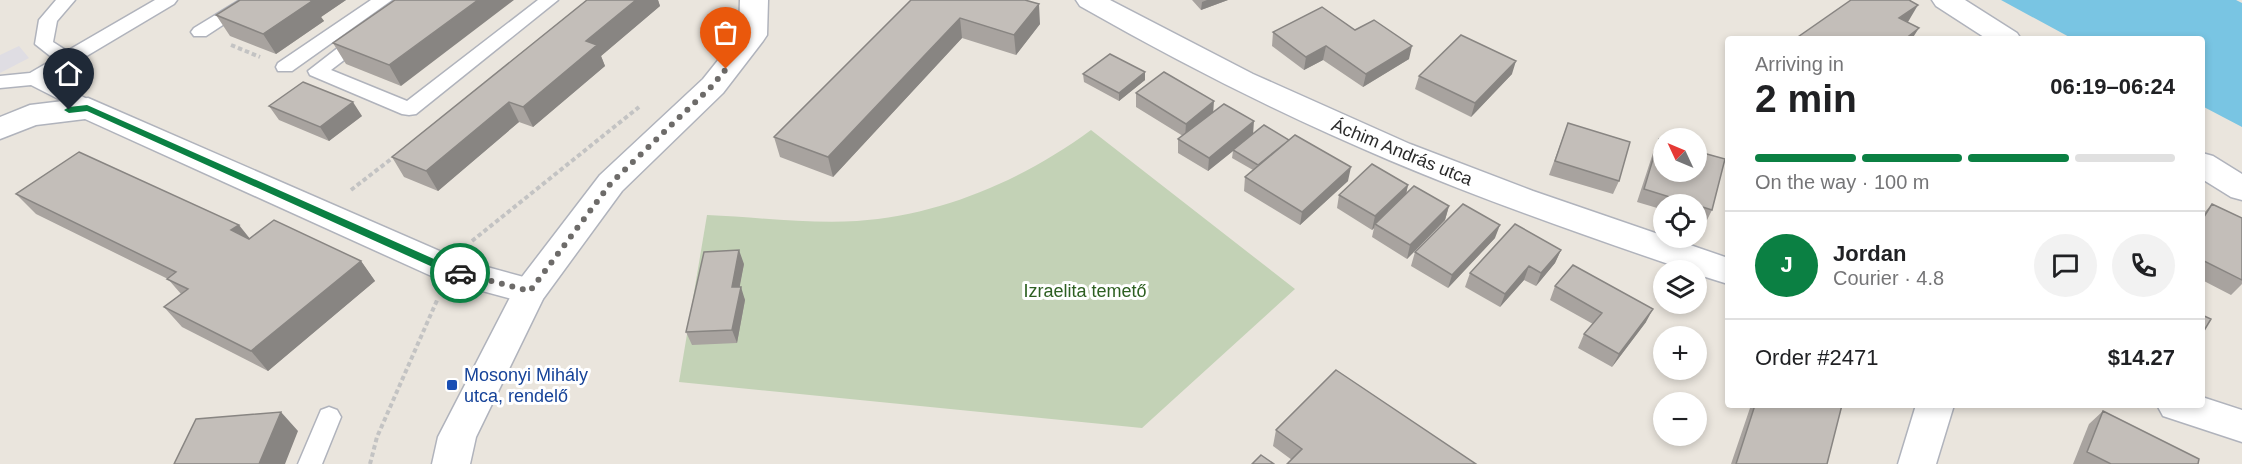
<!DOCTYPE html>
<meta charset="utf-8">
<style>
:root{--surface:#fff;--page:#f2f2f2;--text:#202124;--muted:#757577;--line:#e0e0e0;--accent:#0b8043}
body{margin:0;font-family:Arial,sans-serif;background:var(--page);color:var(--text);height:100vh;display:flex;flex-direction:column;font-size:22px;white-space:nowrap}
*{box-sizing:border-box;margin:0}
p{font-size:20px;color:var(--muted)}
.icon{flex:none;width:33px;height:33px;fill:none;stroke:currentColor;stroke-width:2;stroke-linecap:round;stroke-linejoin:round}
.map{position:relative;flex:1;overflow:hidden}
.drawer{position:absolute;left:1725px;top:36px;width:480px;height:372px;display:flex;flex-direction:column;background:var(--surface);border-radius:6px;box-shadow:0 3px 9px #0003}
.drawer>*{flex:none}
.needle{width:39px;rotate:314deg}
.buttons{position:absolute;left:1653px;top:128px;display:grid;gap:12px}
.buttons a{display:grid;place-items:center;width:54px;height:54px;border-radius:50%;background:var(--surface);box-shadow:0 3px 9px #0003;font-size:30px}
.pin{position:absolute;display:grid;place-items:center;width:51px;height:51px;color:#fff;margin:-62px -26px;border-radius:50% 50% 50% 0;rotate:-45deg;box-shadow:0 0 6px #0007}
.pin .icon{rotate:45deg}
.courier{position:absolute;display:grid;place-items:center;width:60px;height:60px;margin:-30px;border:4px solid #0b8043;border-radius:50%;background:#fff;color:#222;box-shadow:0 2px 8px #0007}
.overview em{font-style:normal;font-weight:800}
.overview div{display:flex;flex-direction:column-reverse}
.overview{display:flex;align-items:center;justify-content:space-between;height:102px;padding:0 30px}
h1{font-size:39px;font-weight:800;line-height:45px}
.bar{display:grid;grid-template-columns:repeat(4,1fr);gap:9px 6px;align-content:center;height:72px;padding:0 30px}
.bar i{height:8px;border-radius:4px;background:var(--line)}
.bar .current{background:var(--accent)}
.bar p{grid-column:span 4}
.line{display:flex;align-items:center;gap:15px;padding:0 30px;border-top:2px solid var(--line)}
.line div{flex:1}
.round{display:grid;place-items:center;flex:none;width:63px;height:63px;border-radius:32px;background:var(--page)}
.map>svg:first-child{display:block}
</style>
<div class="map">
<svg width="2242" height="464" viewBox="0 0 2242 464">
<rect width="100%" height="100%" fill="#eae5dd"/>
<path fill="#dfdde3" d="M19,46L29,58L0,73V55Z"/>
<path fill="#c3d2b6" d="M1091,130L1295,289L1142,428L679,382L707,215C755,217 809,224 857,221C942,215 1023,180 1091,130Z"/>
<path fill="#79c5e3" d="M2001,0H2236L2242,3V127L2202,106V39H2073Z"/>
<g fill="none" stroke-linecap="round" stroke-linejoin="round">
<defs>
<path id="service" d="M56,0H75L57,21L53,42L67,51L155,0H177L174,4L48,79L95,103L98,108L95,113L88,114L31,85L0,88V76L30,73L54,59L35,44L39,20Z
M240,0H261L206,36H194L191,32L194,28Z
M371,0H392L292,71H278L276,67L278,63Z
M538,0H558L416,114L409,115L402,114L310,75L308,71L357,33H369L372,37L369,41L331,70L407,101Z
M329,407L337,410L341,417L322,464H298L321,410Z"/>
<path id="minor" d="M1076,0H1110L1253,74L1410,144L1533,191L1728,258V284L1696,274V270H1686C1586,236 1486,201 1389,160C1282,115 1180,63 1080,6Z
M1932,0H1965L2017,33L2021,39H1987L1936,6Z
M88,98L458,259L542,282L547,291L542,300L530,304L438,279L85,119L36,125L0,139V117L30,105Z
M2202,153L2213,156L2242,174V200L2231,197L2202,179Z
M2202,397L2242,410V442L2163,416L2157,405H2202Z
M1916,405H1954L1936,464H1898Z"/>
<path id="tertiary" d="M740,0H768L767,35L763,41L723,93L622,191L543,299L476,437L470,464H432L438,437L518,282L600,175L703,79L739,34Z"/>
</defs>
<use href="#service" stroke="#b0b3bc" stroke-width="3"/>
<use href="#minor" stroke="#b0b3bc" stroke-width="3"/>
<use href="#tertiary" stroke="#b0b3bc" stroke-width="3"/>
<path stroke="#c3c3c3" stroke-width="4" stroke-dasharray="4.5 3" stroke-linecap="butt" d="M231,45L260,57
M351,190L395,156
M472,241L639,107
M370,464L377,437L438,298"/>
<use href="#service" fill="#fff" fill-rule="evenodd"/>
<use href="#minor" fill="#fff" fill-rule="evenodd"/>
<use href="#tertiary" fill="#fff" fill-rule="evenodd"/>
</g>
<path fill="#a8a39f" d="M240,0H346L321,17L324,21L276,54L230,36L216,15Z
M395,0L401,86L346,64L333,43Z
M587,0H658L660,6L601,56L605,66L533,127L519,122L438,191L404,177L392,157Z
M911,0L1040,24L1016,55L962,38L833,177L780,157L774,137Z
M1192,0H1228L1201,10Z
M1355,30L1409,59L1363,87L1323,60L1304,70L1272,46L1273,32Z
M1145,72V80L1119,101L1084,82L1083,74Z
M1512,74L1471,117L1415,89L1419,76Z
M1136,93L1214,112L1253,134L1289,141L1348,181L1300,225L1244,191L1245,177L1253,170L1232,158L1233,151L1208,171L1178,153V139L1183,136L1136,107Z
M269,106L362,116L329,141L279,120Z
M1568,123L1619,181L1613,194L1549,175Z
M1659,139L1712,210L1705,224L1696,221V204H1664V210L1637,202L1653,153Z
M1408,185L1406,194L1449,206L1445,220L1407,259L1372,237L1374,228L1372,230L1337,208L1339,195Z
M16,194L361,261L375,281L268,371L182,327L164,307L181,294L168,279L36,214Z
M2212,204L2242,218V284L2231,295L2202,280V215Z
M1495,238L1448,288L1411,266L1415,252Z
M1561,250L1555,263L1536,286L1524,280L1500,307L1465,287L1470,273Z
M744,264L739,287L745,300L737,343L692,345L686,332Z
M1555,286L1646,322L1612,367L1578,348L1584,334L1593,324L1550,300Z
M1751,405H1842L1827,464H1731Z
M2103,411L2198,464H2073L2089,424Z
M1276,430L1476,464L1292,460L1273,446Z"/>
<path fill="#888582" d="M307,0H346L321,17L324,21L276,54L263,34Z
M478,0H514L401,86L389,65Z
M636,0H658L660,6L601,56L605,66L533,127L523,107L586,41Z
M1207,0H1228L1201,10L1202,2Z
M1039,4L1040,24L1016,55L1014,35Z
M1918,5L1908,22L1889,35L1899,18Z
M960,18L962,38L833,177L828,157Z
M1919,28L1912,39H1905Z
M1326,46L1323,60L1304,70L1306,57Z
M1412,46L1409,59L1363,87L1366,74Z
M1516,61L1512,74L1471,117L1475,103Z
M1145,72V80L1119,101V93Z
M1214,101L1213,115L1185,137L1186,124Z
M353,102L362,116L329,141L320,127Z
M509,102L519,122L438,191L426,171Z
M1254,121L1253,135L1208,171L1209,158Z
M1351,167L1348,181L1300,225L1302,212Z
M1408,185L1405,199L1375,224L1374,228L1372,230L1375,216Z
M1449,206L1445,220L1407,259L1410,245Z
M239,225L255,245L231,230Z
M1500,225L1495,238L1448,288L1452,275Z
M739,250L744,264L737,301L732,287Z
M1561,250L1555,263L1536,286L1541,273Z
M361,261L375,281L268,371L251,351Z
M1529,266L1524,280L1500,307L1505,294Z
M741,287L745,300L737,343L732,330Z
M1653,309L1646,322L1612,367L1619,354Z
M281,412L298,431L285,464H259Z"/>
<path fill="#c3beb9" stroke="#888582" stroke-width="1.5" d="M240,0H310L312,1L263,34L216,15Z
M395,0H478L389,65L333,43Z
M587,0H636L586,41L597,45L523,107L509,102L426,171L392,157Z
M911,0H1025L1039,4L1014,35L960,18L828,157L774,137Z
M1851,0H1909L1918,5L1899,18L1919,28L1905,39H1795Z
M1322,7L1355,30L1374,20L1412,46L1366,74L1326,46L1306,57L1273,32Z
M1461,35L1516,61L1475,103L1419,76Z
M1110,54L1145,72L1119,93L1083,74Z
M1164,72L1214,101L1186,124L1136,93Z
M303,82L353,102L320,127L269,106Z
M1224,104L1254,121L1209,158L1178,139Z
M1568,123L1630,142L1619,181L1555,161Z
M1264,125L1289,140L1258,165L1233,150Z
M1295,135L1351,167L1302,212L1245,177Z
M1659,139L1664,140V171H1696V151L1725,159L1712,210L1696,205V204H1692L1644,189Z
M79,152L239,225L231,230L249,239L274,220L361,261L251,351L164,307L188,289L167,279L176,272L16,194Z
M1372,164L1408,185L1375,216L1339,195Z
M1414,186L1449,206L1410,245L1375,224Z
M1463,204L1500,225L1452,275L1415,252Z
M2212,204L2242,218V280L2202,260V220Z
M1515,224L1561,250L1541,273L1529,266L1505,294L1470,273Z
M739,250L732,287H741L732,330L686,332L704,252Z
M1573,265L1653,309L1619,354L1584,334L1602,313L1555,286Z
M2202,315L2211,319L2202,334Z
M1336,370L1476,464H1287L1302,449L1276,430Z
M1755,405H1842L1827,464H1736Z
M2103,411L2199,459L2198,464H2111L2087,452Z
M281,412L259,464H174L196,419Z
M1261,455L1274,464H1252Z"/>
<path fill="#0b8043" d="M87,105L452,267L464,270L466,273L460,277L446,273L87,111L69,113L64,110L69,107Z"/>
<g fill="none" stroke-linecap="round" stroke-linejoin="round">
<path stroke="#6d6b69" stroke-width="6" stroke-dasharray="0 10.8" d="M460,273L530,291L611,183L712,86L726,69"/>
</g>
<rect fill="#1a4fb4" stroke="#fff" stroke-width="2" x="446" y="379" width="12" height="12" rx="3"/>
<g text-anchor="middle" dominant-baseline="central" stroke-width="6" stroke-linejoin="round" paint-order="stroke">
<g font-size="18" fill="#2a2a2a" stroke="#fff">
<text transform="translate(1402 152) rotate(22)">Áchim András utca</text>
</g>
<g font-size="18" fill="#2d5f21" stroke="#fff">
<text x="1085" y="291">Izraelita temető</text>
</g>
<g font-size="18" fill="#164399" stroke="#fff" text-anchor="start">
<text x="464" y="375">Mosonyi Mihály<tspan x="464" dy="21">utca, rendelő</tspan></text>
</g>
</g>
</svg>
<div class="buttons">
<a><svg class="needle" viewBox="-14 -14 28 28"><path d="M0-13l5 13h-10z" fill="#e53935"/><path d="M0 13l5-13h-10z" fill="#757577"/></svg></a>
<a><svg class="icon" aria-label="locate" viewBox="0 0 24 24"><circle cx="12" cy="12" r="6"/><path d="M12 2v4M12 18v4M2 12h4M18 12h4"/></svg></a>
<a><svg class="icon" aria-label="layers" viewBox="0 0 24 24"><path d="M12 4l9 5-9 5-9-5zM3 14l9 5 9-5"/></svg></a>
<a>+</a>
<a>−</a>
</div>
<div class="pin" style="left:726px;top:69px;background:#ea580c"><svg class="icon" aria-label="bag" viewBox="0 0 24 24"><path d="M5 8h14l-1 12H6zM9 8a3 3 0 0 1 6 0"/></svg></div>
<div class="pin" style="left:69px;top:110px;background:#1f2937"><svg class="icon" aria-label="home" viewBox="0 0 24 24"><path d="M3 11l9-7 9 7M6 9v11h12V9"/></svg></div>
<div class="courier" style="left:460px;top:273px"><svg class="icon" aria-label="car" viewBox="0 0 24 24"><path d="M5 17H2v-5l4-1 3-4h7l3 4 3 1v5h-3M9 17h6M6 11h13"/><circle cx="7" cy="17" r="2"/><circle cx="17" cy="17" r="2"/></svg></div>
<section class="drawer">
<div class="overview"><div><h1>2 min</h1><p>Arriving in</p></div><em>06:19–06:24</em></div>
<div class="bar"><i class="current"></i><i class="current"></i><i class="current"></i><i></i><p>On the way · 100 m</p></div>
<div class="line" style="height:108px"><b class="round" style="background:var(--accent);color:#fff">J</b><div><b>Jordan</b><p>Courier · 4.8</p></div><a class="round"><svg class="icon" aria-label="chat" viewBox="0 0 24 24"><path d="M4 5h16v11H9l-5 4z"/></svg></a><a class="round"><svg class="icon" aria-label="phone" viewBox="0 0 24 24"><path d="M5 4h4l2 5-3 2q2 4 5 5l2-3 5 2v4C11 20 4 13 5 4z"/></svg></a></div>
<div class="line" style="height:78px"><div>Order #2471</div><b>$14.27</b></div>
</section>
</div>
